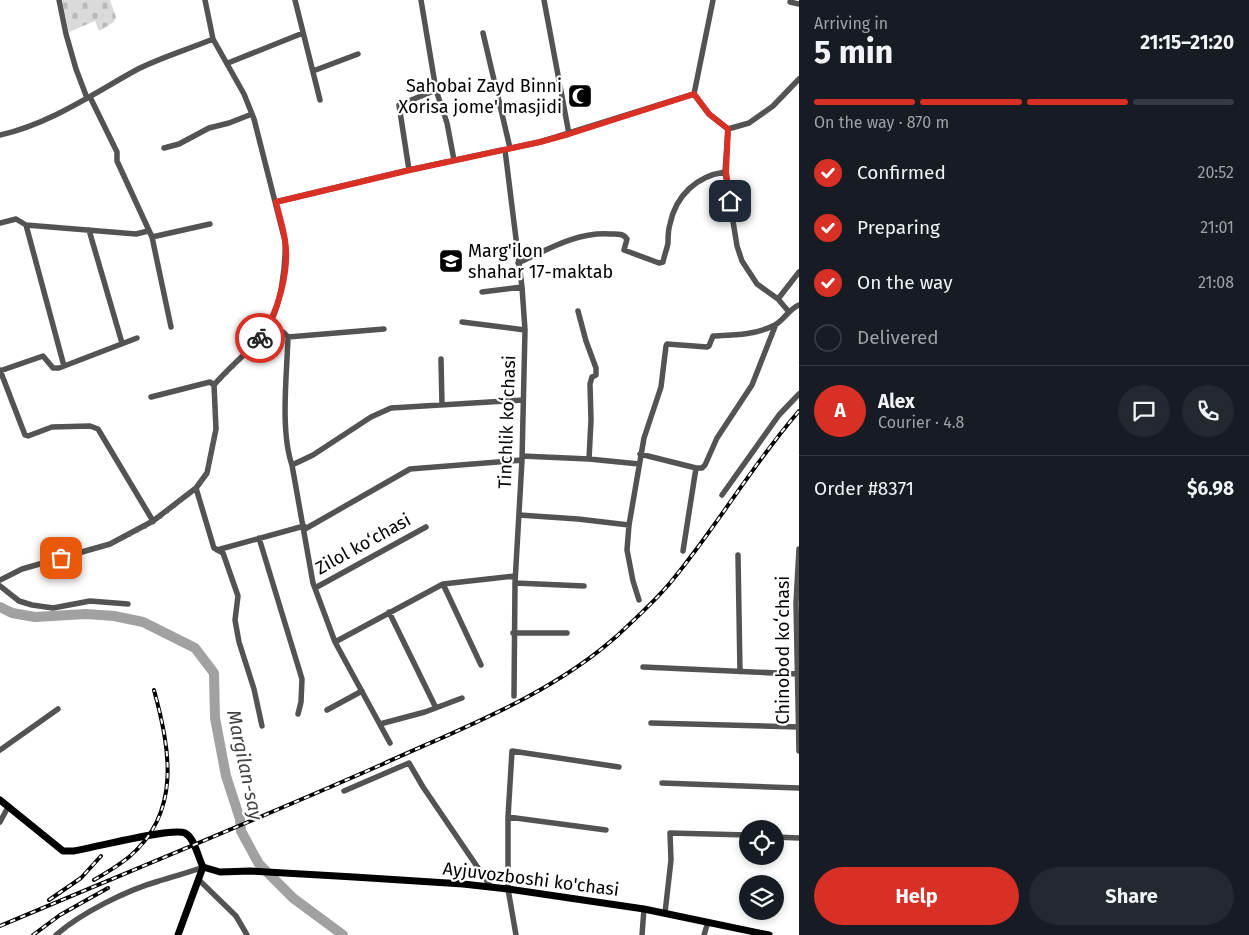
<!DOCTYPE html>
<meta charset="utf-8">
<style>
:root{--surface:#171b24;--page:#242831;--text:#f1f3f6;--muted:#9ea1a6;--line:#363941;--accent:#d93025}
body{margin:0;font-family:"Fira Sans",sans-serif;background:var(--page);color:var(--text);height:100vh;display:flex;flex-direction:column;font-size:19px;white-space:nowrap}
*{box-sizing:border-box;margin:0}
p{font-size:16px;color:var(--muted)}
.icon{flex:none;width:28px;height:28px;fill:none;stroke:currentColor;stroke-width:2;stroke-linecap:round;stroke-linejoin:round}
.map{position:relative;flex:1;overflow:hidden}
.details{display:flex;flex-direction:column;background:var(--surface);width:450px}
.details>*{flex:none}
.buttons{position:absolute;left:739px;top:820px;display:grid;gap:10px}
.buttons a{display:grid;place-items:center;width:45px;height:45px;border-radius:50%;background:var(--surface);box-shadow:0 2px 8px #0003;font-size:25px}
.pin{position:absolute;display:grid;place-items:center;width:42px;height:42px;color:#fff;margin:-21px;border-radius:10px;box-shadow:0 2px 8px #0006}
.courier{position:absolute;display:grid;place-items:center;width:50px;height:50px;margin:-25px;border:4px solid #d93025;border-radius:50%;background:#fff;color:#222;box-shadow:0 1px 6px #0007}
.headline em{font-style:normal;font-weight:700}
.headline div{display:flex;flex-direction:column-reverse}
.headline{display:flex;align-items:center;justify-content:space-between;height:85px;padding:0 15px}
h1{font-size:32px;font-weight:700;line-height:38px}
.bar{display:grid;grid-template-columns:repeat(4,1fr);gap:8px 5px;align-content:center;height:60px;padding:0 15px}
.bar i{height:6px;border-radius:4px;background:var(--line)}
.bar .on{background:var(--accent)}
.bar p{grid-column:span 4}
.line{display:flex;align-items:center;gap:12px;padding:0 15px;border-top:1px solid var(--line)}
.line div{flex:1}
.round{display:grid;place-items:center;flex:none;width:52px;height:52px;border-radius:26px;background:var(--page)}
ol{padding:0 15px;list-style:none}
li{display:flex;align-items:center;gap:15px;height:55px}
li p{margin-inline-start:auto}
li .icon{padding:5px;border-radius:50%;background:var(--accent);color:#fff;stroke-width:4}
li:last-child{color:var(--muted)}
li i{width:28px;height:28px;border:2px solid var(--line);border-radius:50%}
.button{display:flex;gap:10px;margin-top:auto;padding:10px 15px}
.button a{flex:1;height:58px;border-radius:30px;background:var(--accent);color:#fff;font-size:20px;font-weight:700;line-height:58px;text-align:center}
.button a+a{background:var(--page);color:var(--text)}
main{display:flex;flex:1;min-height:0}
.map>svg:first-child{display:block}
</style>
<main>
<div class="map">
<svg width="799" height="935" viewBox="0 0 799 935">
<defs>
<pattern id="cemetery-stones" width="16" height="16" patternUnits="userSpaceOnUse" patternTransform="scale(1.25)"><rect width="16" height="16" fill="#dadada"/><path d="M2 7V4a2 2 0 0 1 4 0v3zM10 15v-3a2 2 0 0 1 4 0v3z" fill="#b9b9b9"/></pattern>
</defs>
<rect width="100%" height="100%" fill="#fff"/>
<path fill="url(#cemetery-stones)" d="M62,0H110L116,17L114,22L99,31L95,21L69,32Z"/>
<g fill="none" stroke-linecap="round" stroke-linejoin="round">
<path stroke="#a1a1a1" stroke-width="10" d="M0,607L12,613L35,617L86,614L114,616L143,622L195,648L214,673L215,718L226,776L240,819L241,831L259,864L293,898L343,935"/>
<path stroke="#535353" stroke-width="5.5" d="M59,0L66,34L76,69L87,98
M295,0L320,100
M421,0L436,90L447,123L454,160
M544,0L569,134
M713,0L694,94L709,114L728,129L725,172L737,246L742,261L757,284L778,299L789,312
M790,2L799,4
M483,33L510,148
M228,63L303,33
M313,71L358,54
M90,97L117,152V161L152,237L171,327
M728,129L749,123L773,106L799,79
M0,135C50,124 94,93 138,69C162,57 189,49 213,39
M164,148L179,144L209,128L229,123L252,114
M505,150L522,287L525,330L522,460L515,583L514,696
M409,170L399,105L436,90
M276,202L409,170L540,142L694,94
M0,223L16,219L26,225L136,234L148,231
M26,225L64,366
M89,230L122,343
M152,237L210,224
M518,263C549,249 576,232 610,234C617,234 623,233 627,239L624,250L659,263L663,262C664,256 667,249 668,243C668,237 668,230 670,224C676,195 697,176 725,172
M482,292L522,287
M778,299L799,272
M578,311L586,341L596,368V375L592,377L590,384L591,420L589,459
M462,322L525,330
M269,326L283,332L288,337C287,373 280,431 292,465
M288,337L384,329
M441,359L442,405
M0,370L25,435L28,436L52,427L90,426L98,429L153,521
M0,371L43,356L53,368H59L137,338
M151,397L210,382L214,385
M640,454L696,468H702L705,465L717,438L752,385L776,324
M522,456L589,459L639,464
M196,488L213,545L214,548L223,553L238,596L235,620L239,642L254,689L262,726
M722,495L779,415L799,394
M519,515L578,519L629,525
M305,529L410,469L522,460
M259,538L302,679L301,702L298,714
M799,549L796,603L799,751
M217,550L304,526
M683,551L696,468
M738,555L740,672
M0,580L22,569L110,544L153,521L196,488L207,473L216,429L214,385C231,365 253,349 267,328C281,308 286,265 285,241L254,119L244,94L213,39L205,0
M515,583L584,586
M443,584L481,665
M0,586L19,601L32,605L53,608L90,601L128,604
M315,588L426,527
M639,600L633,581L627,550L629,525L644,438L661,387L666,346L667,344L707,347L709,346L713,336C735,335 755,335 775,325C784,320 789,309 799,305
M389,612L436,708
M513,633H567
M335,642L443,584L515,576
M643,667L798,674
M327,710L362,691
M651,723L799,727
M380,724L425,712L462,698
M390,743L335,642L313,583L292,465L313,455L371,417L391,408L523,400
M0,750L58,709
M662,783L799,788
M344,791L409,763L423,787L491,887
M508,817L606,830
M0,822L8,807
M775,837L799,838
M199,880L236,916L247,935
M665,913L671,860L670,833L748,835
M56,935C81,913 127,890 159,881C174,876 188,873 203,867
M516,935L508,889V817L512,751L619,767
M642,935L644,909
M704,935L708,922"/>
<path stroke="#000" stroke-width="7" d="M0,800L63,851H74C92,848 172,827 185,833C195,838 198,858 203,867
M203,867L220,872L250,871L354,877L463,884L508,889L644,909L769,935
M178,935L203,867"/>
<defs>
<path id="rail" d="M94,880C106,873 118,866 129,857C182,812 170,749 154,690
M49,900L81,878L101,856
M0,926C128,872 256,820 383,764C464,727 551,695 618,635C636,618 654,602 670,583C716,528 752,465 799,411
M33,935L60,915L108,888"/>
</defs>
<use href="#rail" stroke="#000" stroke-width="4"/>
<use href="#rail" stroke="#fff" stroke-width="2" stroke-dasharray="5.5" stroke-linecap="butt"/>
</g>
<g fill="none" stroke-linecap="round" stroke-linejoin="round">
<path stroke="#595959" stroke-width="5" stroke-dasharray="0 9" d="M61,558L110,544L153,522L196,488L207,473L216,429L214,385L260,338"/>
<path stroke="#d93025" stroke-width="6" d="M260,338C278,315 290,269 285,240C283,227 279,215 276,202L410,170L540,142L569,134L694,94L709,114L728,129L726,172L730,201"/>
</g>
<defs>
<symbol id="mosque-square" viewBox="-11 -11 22 22"><rect x="-9" y="-9" width="18" height="18" rx="4" fill="#000" stroke="#fff"/><path d="M3.5-4.9A6 6 0 1 0 3.5 4.9A5 5 0 1 1 3.5-4.9Z" fill="#fff"/></symbol>
<symbol id="school-square" viewBox="-11 -11 22 22"><rect x="-9" y="-9" width="18" height="18" rx="4" fill="#000" stroke="#fff"/><path d="M0-5L7-2L0 1L-7-2ZM-4 1L0 2.5L4 1V4Q0 6-4 4Z" fill="#fff"/></symbol>
</defs>
<g fill-rule="evenodd">
<use href="#mosque-square" x="566" y="82" width="28" height="28"/>
<use href="#school-square" x="437" y="247" width="28" height="28"/>
</g>
<g text-anchor="middle" dominant-baseline="central" stroke-width="4.5" stroke-linejoin="round" paint-order="stroke">
<g font-size="18" fill="#000" stroke="#fff" text-anchor="end">
<text x="562" y="86">Sahobai Zayd Binni<tspan x="562" dy="21">Xorisa jome' masjidi</tspan></text>
<text x="468" y="251" text-anchor="start">Marg'ilon<tspan x="468" dy="21">shahar 17-maktab</tspan></text>
</g>
<g font-size="18" fill="#000" stroke="#fff">
<text transform="translate(507 422) rotate(-88)">Tinchlik koʻchasi</text>
<text transform="translate(363 544) rotate(-29)">Zilol ko‘chasi</text>
<text transform="translate(783 650) rotate(-90)">Chinobod koʻchasi</text>
<text transform="translate(531 879) rotate(7)">Ayjuvozboshi ko'chasi</text>
</g>
<g font-size="19" font-style="italic" fill="#424242" stroke="#fff">
<text transform="translate(245 765) rotate(78)">Margilan-say</text>
</g>
</g>
</svg>
<div class="buttons">
<a><svg class="icon" aria-label="locate" viewBox="0 0 24 24"><circle cx="12" cy="12" r="6"/><path d="M12 2v4M12 18v4M2 12h4M18 12h4"/></svg></a>
<a><svg class="icon" aria-label="layers" viewBox="0 0 24 24"><path d="M12 4l9 5-9 5-9-5zM3 14l9 5 9-5"/></svg></a>
</div>
<div class="pin" style="left:61px;top:558px;background:#ea580c"><svg class="icon" aria-label="bag" viewBox="0 0 24 24"><path d="M5 8h14l-1 12H6zM9 8a3 3 0 0 1 6 0"/></svg></div>
<div class="pin" style="left:730px;top:201px;background:#1f2937"><svg class="icon" aria-label="home" viewBox="0 0 24 24"><path d="M3 11l9-7 9 7M6 9v11h12V9"/></svg></div>
<div class="courier" style="left:260px;top:338px"><svg class="icon" aria-label="bike" viewBox="0 0 24 24"><circle cx="6" cy="16" r="4"/><circle cx="18" cy="16" r="4"/><path d="M6 16l4-8h5l3 8M10 8l3 8H6M13 5h3"/></svg></div>
</div>
<section class="details">
<div class="headline"><div><h1>5 min</h1><p>Arriving in</p></div><em>21:15–21:20</em></div>
<div class="bar"><i class="on"></i><i class="on"></i><i class="on"></i><i></i><p>On the way · 870 m</p></div>
<ol>
<li><svg class="icon" aria-label="check" viewBox="0 0 24 24"><path d="M5 12l5 5 9-10"/></svg>Confirmed<p>20:52</p></li>
<li><svg class="icon" aria-label="check" viewBox="0 0 24 24"><path d="M5 12l5 5 9-10"/></svg>Preparing<p>21:01</p></li>
<li><svg class="icon" aria-label="check" viewBox="0 0 24 24"><path d="M5 12l5 5 9-10"/></svg>On the way<p>21:08</p></li>
<li><i></i>Delivered</li>
</ol>
<div class="line" style="height:90px"><b class="round" style="background:var(--accent);color:#fff">A</b><div><b>Alex</b><p>Courier · 4.8</p></div><a class="round"><svg class="icon" aria-label="chat" viewBox="0 0 24 24"><path d="M4 5h16v11H9l-5 4z"/></svg></a><a class="round"><svg class="icon" aria-label="phone" viewBox="0 0 24 24"><path d="M5 4h4l2 5-3 2q2 4 5 5l2-3 5 2v4C11 20 4 13 5 4z"/></svg></a></div>
<div class="line" style="height:65px"><div>Order #8371</div><b>$6.98</b></div>
<div class="button"><a>Help</a><a>Share</a></div>
</section>
</main>
